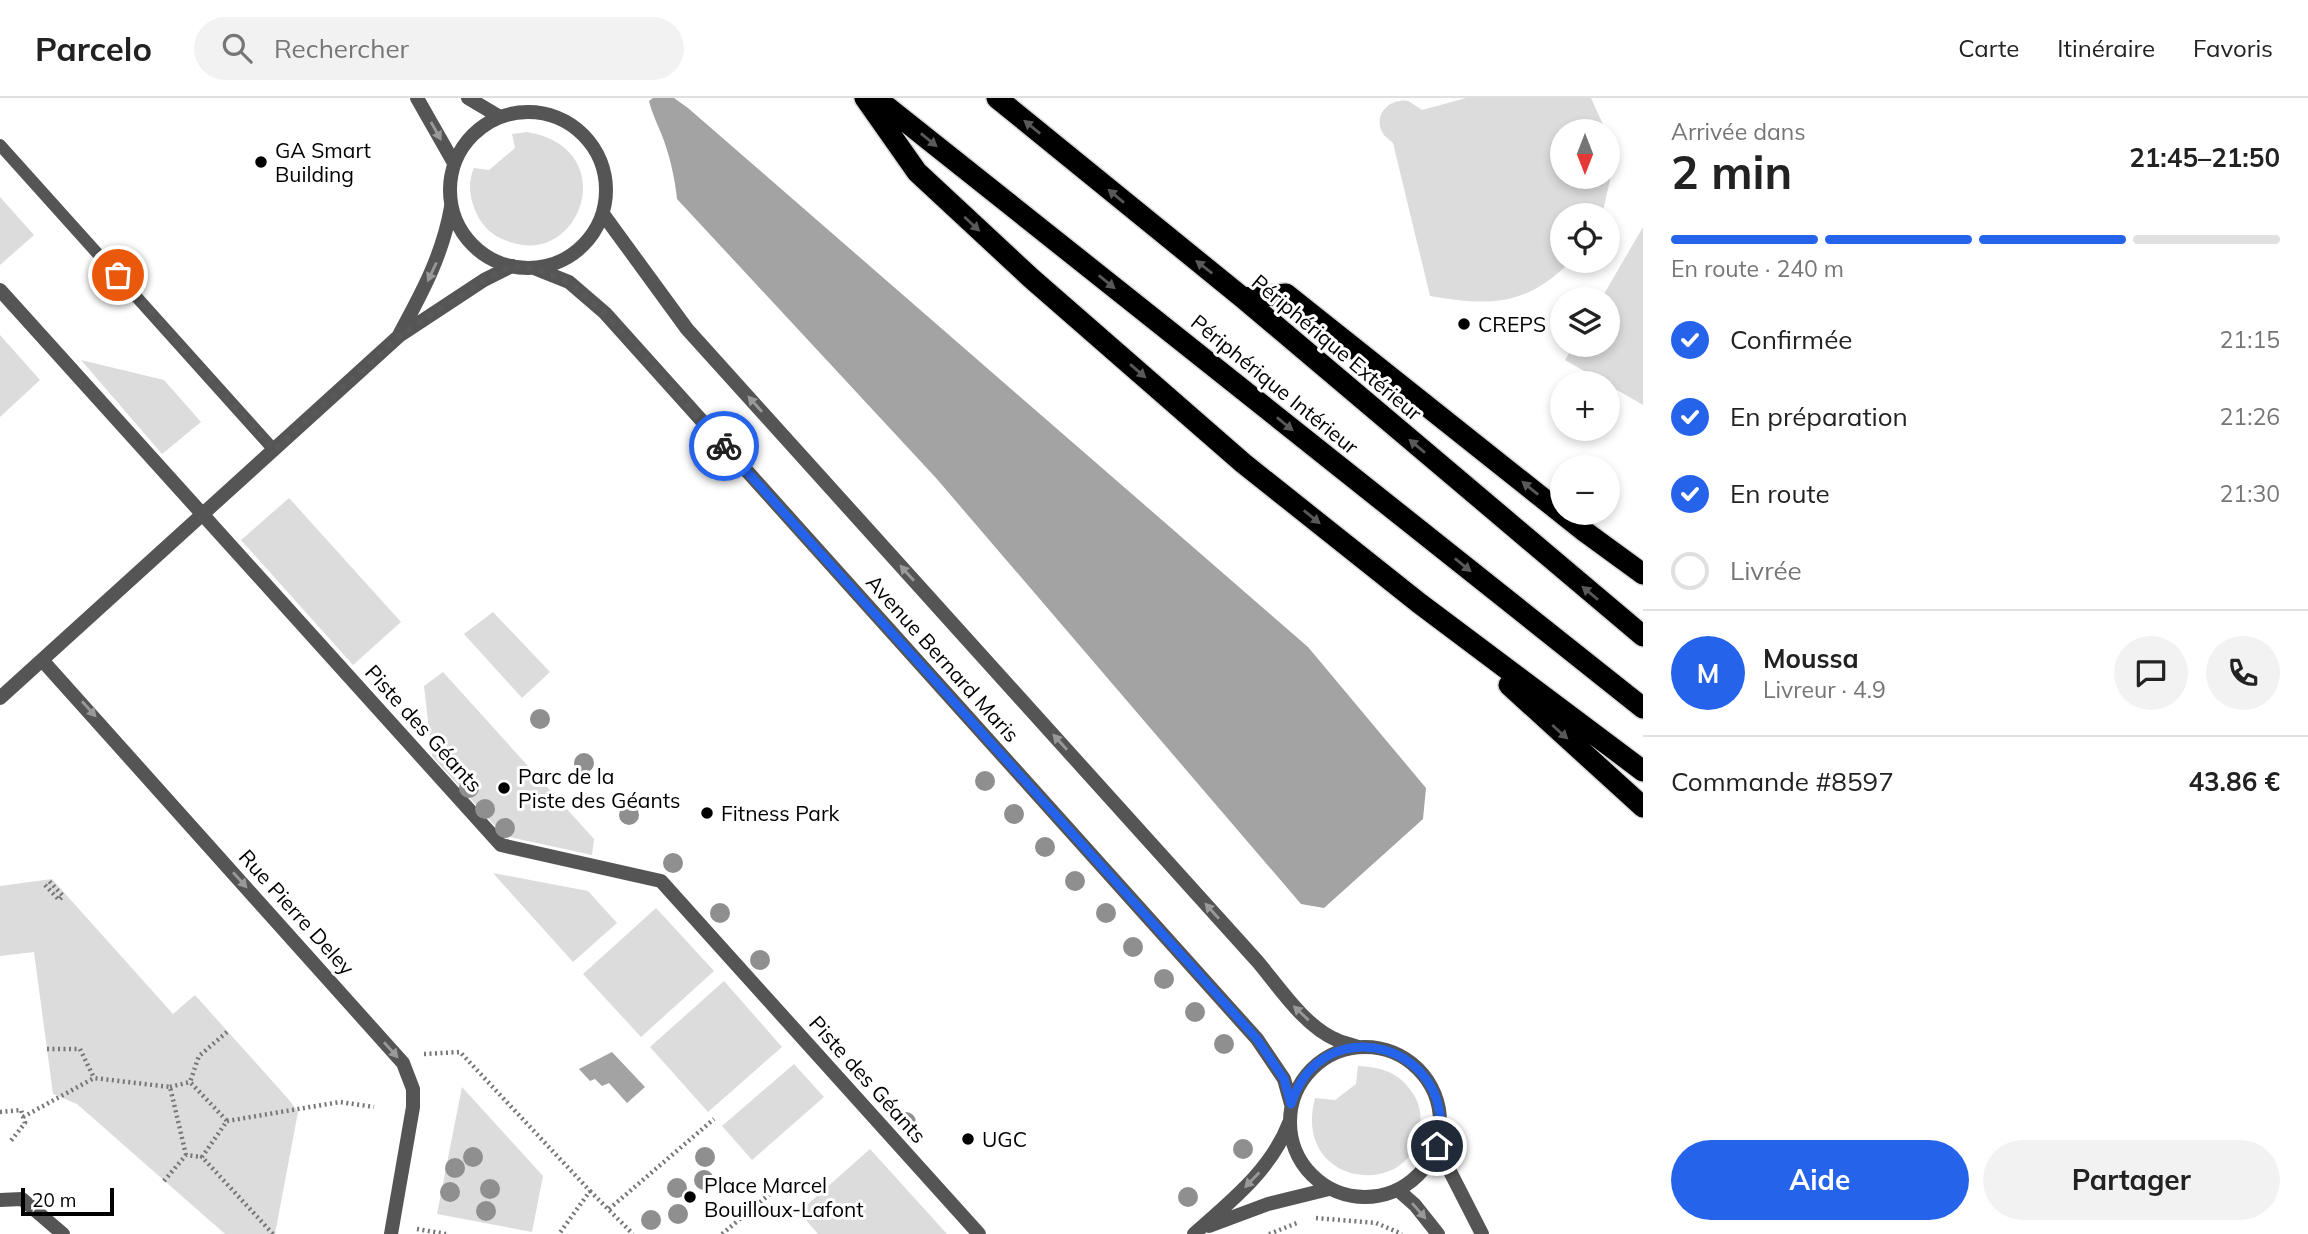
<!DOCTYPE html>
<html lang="fr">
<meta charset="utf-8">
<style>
:root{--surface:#fff;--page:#f2f2f2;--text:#222;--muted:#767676;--line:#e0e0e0;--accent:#2563eb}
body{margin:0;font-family:Mulish,sans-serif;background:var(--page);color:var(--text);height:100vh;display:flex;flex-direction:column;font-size:26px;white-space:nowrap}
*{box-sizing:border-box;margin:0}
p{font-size:23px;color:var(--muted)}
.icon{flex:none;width:38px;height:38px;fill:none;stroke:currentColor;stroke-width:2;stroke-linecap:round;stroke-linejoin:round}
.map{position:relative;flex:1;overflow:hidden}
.drawer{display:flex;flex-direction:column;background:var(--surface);width:665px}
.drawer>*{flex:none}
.needle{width:46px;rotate:180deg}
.fabs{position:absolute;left:1550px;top:21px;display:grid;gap:14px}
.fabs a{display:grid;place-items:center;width:70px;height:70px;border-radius:50%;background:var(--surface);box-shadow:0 4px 10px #0003;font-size:35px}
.scale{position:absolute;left:21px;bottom:18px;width:93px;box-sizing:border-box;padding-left:7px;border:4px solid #000;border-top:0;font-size:19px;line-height:24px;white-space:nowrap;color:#000;-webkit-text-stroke:5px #fff;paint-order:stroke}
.pin{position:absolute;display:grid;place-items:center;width:60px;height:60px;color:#fff;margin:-30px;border:4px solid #fff;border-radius:50%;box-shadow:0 2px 7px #0007}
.courier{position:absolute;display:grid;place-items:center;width:70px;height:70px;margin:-35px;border:5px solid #2563eb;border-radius:50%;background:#fff;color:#222;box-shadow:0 2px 9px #0007}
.summary em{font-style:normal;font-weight:700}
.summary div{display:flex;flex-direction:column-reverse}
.summary{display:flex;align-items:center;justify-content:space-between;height:119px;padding:0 28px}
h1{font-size:46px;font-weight:700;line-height:52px}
.bar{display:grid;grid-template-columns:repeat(4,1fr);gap:10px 7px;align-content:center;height:84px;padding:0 28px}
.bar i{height:9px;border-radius:5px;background:var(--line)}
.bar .on{background:var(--accent)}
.bar p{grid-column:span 4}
.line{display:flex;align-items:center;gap:18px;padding:0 28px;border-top:2px solid var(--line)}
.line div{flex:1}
.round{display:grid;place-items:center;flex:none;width:74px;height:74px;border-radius:37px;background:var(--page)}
ol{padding:0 28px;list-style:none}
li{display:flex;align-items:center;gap:21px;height:77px}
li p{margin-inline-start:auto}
li .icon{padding:7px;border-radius:50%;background:var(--accent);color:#fff;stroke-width:4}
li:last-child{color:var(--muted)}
li i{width:38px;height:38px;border:4px solid var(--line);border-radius:50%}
.action{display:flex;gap:14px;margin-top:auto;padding:14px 28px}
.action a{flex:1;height:80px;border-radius:42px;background:var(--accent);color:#fff;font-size:28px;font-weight:700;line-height:80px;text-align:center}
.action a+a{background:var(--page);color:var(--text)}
header{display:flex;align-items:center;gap:42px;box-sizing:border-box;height:98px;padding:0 35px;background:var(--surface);border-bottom:2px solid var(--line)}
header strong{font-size:33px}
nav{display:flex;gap:38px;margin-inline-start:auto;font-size:24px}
.search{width:490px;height:63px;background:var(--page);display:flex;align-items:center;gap:18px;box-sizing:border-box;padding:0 24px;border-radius:38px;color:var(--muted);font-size:26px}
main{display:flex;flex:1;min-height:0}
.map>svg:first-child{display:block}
</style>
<header>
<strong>Parcelo</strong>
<div class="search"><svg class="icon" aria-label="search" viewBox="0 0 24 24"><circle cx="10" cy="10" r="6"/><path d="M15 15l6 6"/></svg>Rechercher</div>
<nav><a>Carte</a><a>Itinéraire</a><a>Favoris</a></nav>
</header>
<main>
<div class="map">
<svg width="1643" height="1136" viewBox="0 0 1643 1136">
<rect width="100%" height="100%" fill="#fff"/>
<path fill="#dcdcdc" d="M1466,0H1591L1606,33H1563V79H1608V46L1611,78L1602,117H1563V163H1571C1525,209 1490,208 1430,198L1393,45C1387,40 1381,36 1380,28C1377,12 1393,0 1408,3C1412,5 1417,9 1422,12Z
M527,34C623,50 581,169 510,144C497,140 487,133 480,122C471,107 466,87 474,70L489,72L515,50L512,36Z
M0,99L34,137L0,167Z
M1643,129V307L1565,262L1574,247H1608V201H1601Z
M0,237L40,282L0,319Z
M81,262L164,282L201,324L162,356Z
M289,400L401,524L353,567L241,442Z
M493,514L550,574L522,600L464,536Z
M443,574L594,741L592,757L504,738L432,658L424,588Z
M493,775L588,793L617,825L573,864Z
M52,781L173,916L195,897L290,1003L298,1014L275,1136H225L77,1006L53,996L34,854L0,858V788Z
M656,810L714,873L641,939L583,876Z
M724,883L782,949L708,1014L650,949Z
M794,966L824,999L752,1062L722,1028Z
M1358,968C1384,969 1402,976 1415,999C1422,1011 1421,1024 1419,1036C1407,1102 1292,1088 1315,1000L1335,1002L1356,986Z
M462,989L543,1078L532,1134L437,1116Z
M870,1051L947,1136H818L799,1114Z"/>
<path fill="#a3a3a3" d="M653,0H674L688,10L1308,549L1426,690L1423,721L1324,810L1301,806L936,380L677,101C675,80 669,54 661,35C656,23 652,15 649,3Z
M612,954L645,989L627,1005L609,985L602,988L595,981L590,983L579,971Z"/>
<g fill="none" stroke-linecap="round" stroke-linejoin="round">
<defs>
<path id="motorway" d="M865,0L917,74L1031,180L1243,365L1419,505L1643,673
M876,0L1643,610
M997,0L1243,200L1643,538
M1243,200L1286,196L1584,433L1643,476
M1509,587L1643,709"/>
</defs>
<use href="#motorway" stroke="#dbdbdb" stroke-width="24"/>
<path stroke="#777" stroke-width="4.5" stroke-dasharray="2 3.5" stroke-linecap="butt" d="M45,787L59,802L63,798L48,782
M227,934L199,958L190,984L227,1023
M47,951H80L94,980
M424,956L460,954L590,1093L559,1136
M170,989L190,984
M0,1014L21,1012L25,1025L10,1044
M23,1019L94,980L170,989L186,1057
M164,1083L186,1057L202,1059
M590,1093L633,1136
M609,1111L714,1021
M1316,1120L1376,1125L1402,1136
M417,1131L446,1136
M273,1136L202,1059L227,1023L340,1004L374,1009
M722,1136L777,1090
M1269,1136L1297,1125"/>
<path stroke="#555" stroke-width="12" d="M0,47L274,352"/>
<path stroke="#555" stroke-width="14" d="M0,192L501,747L661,783L979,1136"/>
<path stroke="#555" stroke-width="14" d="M399,237C422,195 443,156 451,109
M42,562L403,965L413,991V1009L391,1136
M0,600L399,238L484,182L512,168
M0,1102L22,1101L63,1136
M1209,1128L1268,1106L1329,1091
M1194,1136C1231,1103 1271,1072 1289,1025"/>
<path stroke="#555" stroke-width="14" d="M417,0L454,65
M468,0L500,19
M450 92a78 78 0 1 1 156 0a78 78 0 1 1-156 0Z
M603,116L687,231L1258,864C1279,889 1305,929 1337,942C1343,945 1351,946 1358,949
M534,170L569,184L605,215L1257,941L1284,981L1291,1006
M1290 1024a75 75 0 1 1 150 0a75 75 0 1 1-150 0Z
M1437,1048L1482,1136
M1398,1092L1415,1107L1438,1136"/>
<use href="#motorway" stroke="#000" stroke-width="21"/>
</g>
<g fill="#8f8f8f">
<circle cx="540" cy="621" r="10"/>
<circle cx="584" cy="665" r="10"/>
<circle cx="985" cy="683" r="10"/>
<circle cx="469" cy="690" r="10"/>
<circle cx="485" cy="711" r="10"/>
<circle cx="1014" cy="716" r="10"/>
<circle cx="629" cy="717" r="10"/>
<circle cx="505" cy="730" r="10"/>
<circle cx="1045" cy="749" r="10"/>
<circle cx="673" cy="765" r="10"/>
<circle cx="1075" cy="783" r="10"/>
<circle cx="720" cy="815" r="10"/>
<circle cx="1106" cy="815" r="10"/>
<circle cx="1133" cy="849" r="10"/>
<circle cx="760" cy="862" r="10"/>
<circle cx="1164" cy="881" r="10"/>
<circle cx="1195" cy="914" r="10"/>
<circle cx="1224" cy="946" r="10"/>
<circle cx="906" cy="1024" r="10"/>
<circle cx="1243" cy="1051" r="10"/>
<circle cx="473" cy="1059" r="10"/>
<circle cx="705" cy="1059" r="10"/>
<circle cx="455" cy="1070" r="10"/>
<circle cx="704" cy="1082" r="10"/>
<circle cx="677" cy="1090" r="10"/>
<circle cx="490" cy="1091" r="10"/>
<circle cx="450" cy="1094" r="10"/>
<circle cx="1188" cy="1099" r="10"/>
<circle cx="486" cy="1113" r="10"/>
<circle cx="678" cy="1116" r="10"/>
<circle cx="651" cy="1122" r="10"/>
</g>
<defs><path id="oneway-solid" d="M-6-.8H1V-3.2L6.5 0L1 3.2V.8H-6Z" transform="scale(1.75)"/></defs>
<g fill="#595959">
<use href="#oneway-solid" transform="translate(1032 29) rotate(-141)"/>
<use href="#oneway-solid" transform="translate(929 42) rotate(39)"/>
<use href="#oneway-solid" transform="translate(1116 98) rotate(-140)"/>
<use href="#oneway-solid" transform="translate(972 126) rotate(43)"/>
<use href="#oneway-solid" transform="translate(1204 169) rotate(-142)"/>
<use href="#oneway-solid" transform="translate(1107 184) rotate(39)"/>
<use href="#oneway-solid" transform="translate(1138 273) rotate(41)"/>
<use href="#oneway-solid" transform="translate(1285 326) rotate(39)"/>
<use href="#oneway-solid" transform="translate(1417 348) rotate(-140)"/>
<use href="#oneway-solid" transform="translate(1530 390) rotate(-141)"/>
<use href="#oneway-solid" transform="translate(1312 419) rotate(39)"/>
<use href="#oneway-solid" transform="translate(1463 467) rotate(39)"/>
<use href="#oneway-solid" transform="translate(1590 495) rotate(-140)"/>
<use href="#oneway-solid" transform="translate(1560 634) rotate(42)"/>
</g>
<g fill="#999">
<use href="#oneway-solid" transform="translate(436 33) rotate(61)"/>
<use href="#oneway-solid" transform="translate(432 174) rotate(115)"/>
<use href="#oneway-solid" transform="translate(755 306) rotate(-132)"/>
<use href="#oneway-solid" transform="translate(907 475) rotate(-132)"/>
<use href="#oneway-solid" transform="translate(89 611) rotate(48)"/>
<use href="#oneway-solid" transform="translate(1060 644) rotate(-132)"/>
<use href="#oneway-solid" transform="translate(240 782) rotate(48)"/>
<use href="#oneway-solid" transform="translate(1212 813) rotate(-132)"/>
<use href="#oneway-solid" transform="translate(1301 915) rotate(-137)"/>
<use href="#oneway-solid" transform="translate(391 952) rotate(48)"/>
<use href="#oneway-solid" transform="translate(1252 1082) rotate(134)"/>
<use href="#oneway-solid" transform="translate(1419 1113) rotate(49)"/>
</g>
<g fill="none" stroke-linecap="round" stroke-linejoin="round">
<path stroke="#595959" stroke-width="7" stroke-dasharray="0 12.6" d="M118,177L274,352L399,238L484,182L512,168L534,170L569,184L605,215L724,348"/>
<path stroke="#2563eb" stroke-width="9" d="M724,348L1257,941L1284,981L1291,1006C1295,994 1300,983 1309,973C1350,927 1428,951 1439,1011C1442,1023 1439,1036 1437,1048"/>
</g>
<g fill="#000" stroke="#fff" stroke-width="2.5">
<circle cx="261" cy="64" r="7"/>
<circle cx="1464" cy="226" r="7"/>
<circle cx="504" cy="690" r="7"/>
<circle cx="707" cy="715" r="7"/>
<circle cx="968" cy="1041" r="7"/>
<circle cx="690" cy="1099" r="7"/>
</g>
<g text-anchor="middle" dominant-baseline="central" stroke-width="6" stroke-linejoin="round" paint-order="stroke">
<g font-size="21" fill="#000" stroke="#fff" text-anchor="start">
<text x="275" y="52">GA Smart<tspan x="275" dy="24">Building</tspan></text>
<text x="1478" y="226">CREPS</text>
<text x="518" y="678">Parc de la<tspan x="518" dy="24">Piste des Géants</tspan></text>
<text x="721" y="715">Fitness Park</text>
<text x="982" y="1041">UGC</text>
<text x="704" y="1087">Place Marcel<tspan x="704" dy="24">Bouilloux-Lafont</tspan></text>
</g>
<g font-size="21" fill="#000" stroke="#fff">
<text transform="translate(1337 249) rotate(40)">Périphérique Extérieur</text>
<text transform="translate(1275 286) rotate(39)">Périphérique Intérieur</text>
<text transform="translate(943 560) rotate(48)">Avenue Bernard Maris</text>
<text transform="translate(424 630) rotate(48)">Piste des Géants</text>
<text transform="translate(297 814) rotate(48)">Rue Pierre Deley</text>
<text transform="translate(868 981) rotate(48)">Piste des Géants</text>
</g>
</g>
</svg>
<div class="fabs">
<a><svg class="needle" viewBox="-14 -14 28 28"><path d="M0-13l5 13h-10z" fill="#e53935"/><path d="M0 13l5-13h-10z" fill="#767676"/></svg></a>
<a><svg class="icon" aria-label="locate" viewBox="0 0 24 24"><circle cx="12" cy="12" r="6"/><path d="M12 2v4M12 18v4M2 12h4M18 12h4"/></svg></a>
<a><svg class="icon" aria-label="layers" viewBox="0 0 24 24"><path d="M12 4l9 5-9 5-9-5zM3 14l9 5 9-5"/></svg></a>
<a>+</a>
<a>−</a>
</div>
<div class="scale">20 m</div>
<div class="pin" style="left:118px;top:177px;background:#ea580c"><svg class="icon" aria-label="bag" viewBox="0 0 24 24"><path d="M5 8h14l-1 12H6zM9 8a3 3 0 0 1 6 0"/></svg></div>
<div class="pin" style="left:1437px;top:1048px;background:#1f2937"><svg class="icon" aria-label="home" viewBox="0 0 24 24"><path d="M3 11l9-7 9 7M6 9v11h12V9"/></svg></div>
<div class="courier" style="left:724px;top:348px"><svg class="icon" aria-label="bike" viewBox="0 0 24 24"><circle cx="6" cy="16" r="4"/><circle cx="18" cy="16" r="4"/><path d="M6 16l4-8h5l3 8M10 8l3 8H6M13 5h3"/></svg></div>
</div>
<section class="drawer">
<div class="summary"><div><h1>2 min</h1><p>Arrivée dans</p></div><em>21:45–21:50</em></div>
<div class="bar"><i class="on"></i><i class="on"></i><i class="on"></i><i></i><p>En route · 240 m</p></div>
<ol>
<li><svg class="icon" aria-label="check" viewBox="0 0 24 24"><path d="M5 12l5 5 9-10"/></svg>Confirmée<p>21:15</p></li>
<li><svg class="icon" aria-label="check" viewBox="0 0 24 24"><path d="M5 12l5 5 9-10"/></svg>En préparation<p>21:26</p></li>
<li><svg class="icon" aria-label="check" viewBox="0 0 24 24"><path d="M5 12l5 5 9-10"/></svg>En route<p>21:30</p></li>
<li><i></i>Livrée</li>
</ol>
<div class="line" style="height:126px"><b class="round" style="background:var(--accent);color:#fff">M</b><div><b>Moussa</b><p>Livreur · 4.9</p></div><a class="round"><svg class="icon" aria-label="chat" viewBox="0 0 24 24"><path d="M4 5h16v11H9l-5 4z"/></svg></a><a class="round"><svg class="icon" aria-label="phone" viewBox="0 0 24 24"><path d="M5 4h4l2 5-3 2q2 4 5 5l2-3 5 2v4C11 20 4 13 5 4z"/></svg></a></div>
<div class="line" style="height:91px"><div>Commande #8597</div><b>43.86 €</b></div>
<div class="action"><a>Aide</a><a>Partager</a></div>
</section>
</main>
